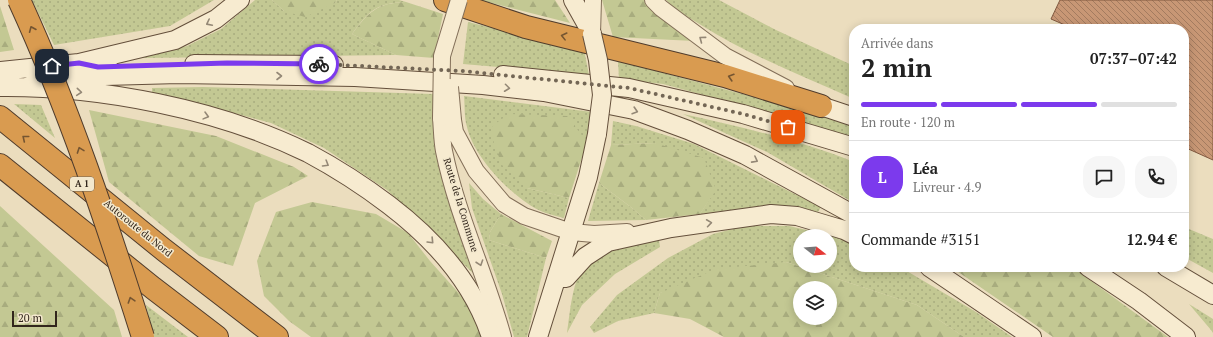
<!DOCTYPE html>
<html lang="fr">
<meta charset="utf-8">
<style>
:root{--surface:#fff;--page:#f6f6f6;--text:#222;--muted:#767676;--line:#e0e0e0;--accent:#7c3aed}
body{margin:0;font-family:"PT Serif",serif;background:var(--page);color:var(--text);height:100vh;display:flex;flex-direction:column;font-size:15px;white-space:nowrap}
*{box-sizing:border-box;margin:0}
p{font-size:13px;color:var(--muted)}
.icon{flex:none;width:22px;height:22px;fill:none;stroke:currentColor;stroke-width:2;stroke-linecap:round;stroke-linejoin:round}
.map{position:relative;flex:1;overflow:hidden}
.side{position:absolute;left:849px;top:24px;width:340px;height:248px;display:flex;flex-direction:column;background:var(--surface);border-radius:16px;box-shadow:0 2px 10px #0003}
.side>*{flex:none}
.needle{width:26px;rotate:107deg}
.buttons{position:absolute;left:793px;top:229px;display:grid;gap:8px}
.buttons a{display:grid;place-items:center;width:44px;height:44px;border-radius:50%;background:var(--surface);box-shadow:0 2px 10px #0003;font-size:20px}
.scale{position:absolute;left:12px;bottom:10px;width:45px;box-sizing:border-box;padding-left:4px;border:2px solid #32261c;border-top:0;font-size:11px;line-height:14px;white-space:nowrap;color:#32261c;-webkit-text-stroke:3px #f3e8cd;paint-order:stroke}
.pin{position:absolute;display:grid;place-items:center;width:34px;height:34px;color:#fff;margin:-17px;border-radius:8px;box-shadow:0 2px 6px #0006}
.courier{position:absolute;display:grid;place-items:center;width:40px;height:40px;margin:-20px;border:3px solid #7c3aed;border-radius:50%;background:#fff;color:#222;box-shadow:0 1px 5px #0007}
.overview em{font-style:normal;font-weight:700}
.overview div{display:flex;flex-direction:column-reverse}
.overview{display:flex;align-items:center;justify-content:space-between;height:68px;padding:0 12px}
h1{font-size:26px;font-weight:700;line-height:30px}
.bar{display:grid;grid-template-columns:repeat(4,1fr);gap:6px 4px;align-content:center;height:48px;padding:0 12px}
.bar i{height:5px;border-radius:3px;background:var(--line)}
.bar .on{background:var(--accent)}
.bar p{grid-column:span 4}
.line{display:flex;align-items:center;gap:10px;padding:0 12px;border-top:1px solid var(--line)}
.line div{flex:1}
.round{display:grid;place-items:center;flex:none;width:42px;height:42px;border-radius:16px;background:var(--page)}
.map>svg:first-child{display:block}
</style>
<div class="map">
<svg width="1213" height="337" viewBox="0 0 1213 337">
<defs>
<pattern id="grass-dots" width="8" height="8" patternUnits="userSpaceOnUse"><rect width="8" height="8" fill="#c3c893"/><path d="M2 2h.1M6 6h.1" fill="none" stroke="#a8ac7e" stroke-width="1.8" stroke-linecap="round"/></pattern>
<pattern id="forest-firs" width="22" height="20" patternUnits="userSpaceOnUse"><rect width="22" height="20" fill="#c3c893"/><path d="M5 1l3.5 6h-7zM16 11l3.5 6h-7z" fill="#a8ac7e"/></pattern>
<pattern id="building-back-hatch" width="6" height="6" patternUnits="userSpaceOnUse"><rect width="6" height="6" fill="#c89775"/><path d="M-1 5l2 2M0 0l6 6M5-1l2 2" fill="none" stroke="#a37b5f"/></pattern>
</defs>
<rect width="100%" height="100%" fill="#ebddbe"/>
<path fill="url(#grass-dots)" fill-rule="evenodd" d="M32,0H214L170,26L54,45Z
M255,0H272L284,11L335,3L337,0H399L406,2C376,3 369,11 352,34L396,55L138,58L187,46L221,29Z
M666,0H719L776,30L854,66V99C802,76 749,55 701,25C688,17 676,11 666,0Z
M468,22L584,50L589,75L463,64Z
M618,61L822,115L854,127V139L813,125L663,84L619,79Z
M203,87L433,94L437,157L476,276L387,190L324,148L271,123L208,106L152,94V88Z
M464,96L592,112L587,142L527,188L569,198L564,218C551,215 537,211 527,203C503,187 473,154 467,127C464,117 465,106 464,96Z
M14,104L41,105L55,138Z
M683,114C741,127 799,140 854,162V203L767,152Z
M613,121L636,126L694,144L821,207L818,212L795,206L770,205L700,214L715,190L655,143L611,145Z
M469,183L483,199L501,214L490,232L489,240L546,258L527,337H514L502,294L472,208Z
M599,183L632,208L646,220L588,221Z
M745,226H789L841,238L854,244V267H900L976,312L1012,337H964L917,305L786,262L660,293L654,313L618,321L594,333L590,327L617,295L668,258L713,234ZM800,236H830V266H800Z
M1184,227L1213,239V273L1184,257Z
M659,240L660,247L615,274L582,305L567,333C570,314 572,278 586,264C604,247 635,245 659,240Z
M1189,304L1213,319V333L1211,330Z
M146,305L188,337H154Z"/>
<path fill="url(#forest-firs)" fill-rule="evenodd" d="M272,0H337L335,3L305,17L284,11Z
M480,0H555L570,23Z
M602,0H644L694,41L613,37Z
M406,2L443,14L434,58L396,55L352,34C369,12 376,3 406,2Z
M0,6L14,50L0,52Z
M89,110L216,136L294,167L308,176L255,203L233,266L199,256L109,182Z
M509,114L567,116L587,142L569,198L527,188L502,165L494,144L492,126Z
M655,143L704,158L716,190L700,214L646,220L632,208L599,183L611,145Z
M312,202L376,214L408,233L430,261L465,300L482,337H311L289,321L264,296L257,261L276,212Z
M0,206L114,310L122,337H0Z
M501,214L552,241L546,258L489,240L490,232Z
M786,262L917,305L964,337H724L690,319L654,313L660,293L716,269ZM800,288H830V318H800Z
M951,267H1072L1168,337H1053Z"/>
<path fill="url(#building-back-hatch)" stroke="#80583f" d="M1060,0H1213V160L1184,147V29H1063L1065,25L1051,19Z"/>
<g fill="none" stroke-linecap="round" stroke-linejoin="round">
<defs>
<path id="tertiary" d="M653,0L661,8L725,56L786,88
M592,34L593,0
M441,118C442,129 442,141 444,151C457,215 486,275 503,337
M453,120L455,132L476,171L504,204L524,216L571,232L594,234L627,232"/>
<path id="secondary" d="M573,0L592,34
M79,63L108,66
M194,64L334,65
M0,71L79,63L175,40L216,19L240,0
M503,75L629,88L743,114L854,147
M0,87C99,86 219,109 308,153C336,168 364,186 389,205C435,240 473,282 491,337
M26,87L67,77L179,74L355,77L483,85L544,92L634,110L688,130L745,155L854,215
M821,106L854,117
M929,267L1032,337
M1088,267L1139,301L1186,337
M1166,267L1213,295
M566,278L585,257L608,242L671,228L771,214L797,216L844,230L854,235
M538,337L588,177L597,134"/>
<path id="motorway" d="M445,0L526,27L725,76L821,106
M0,117L164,250L277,337
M0,165L153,288L217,337"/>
</defs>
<use href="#tertiary" stroke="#826e58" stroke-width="18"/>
<use href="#secondary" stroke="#644f3b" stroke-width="20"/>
<use href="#motorway" stroke="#503c2c" stroke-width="24"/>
<use href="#tertiary" stroke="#f7ebd0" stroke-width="16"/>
<use href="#secondary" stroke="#f7ebd0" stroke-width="18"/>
<use href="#motorway" stroke="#d99b50" stroke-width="22"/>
<defs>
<path id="tertiary-bridge" d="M450,87L453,120
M441,118L442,56L459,0"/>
<path id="secondary-bridge" d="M592,34L598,60L602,95L597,134"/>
<path id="motorway-bridge" d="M19,0C69,109 107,223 143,337"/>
</defs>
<use href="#tertiary-bridge" stroke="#826e58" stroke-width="18" stroke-linecap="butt"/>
<use href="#secondary-bridge" stroke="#644f3b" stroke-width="20" stroke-linecap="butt"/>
<use href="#motorway-bridge" stroke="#503c2c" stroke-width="24" stroke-linecap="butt"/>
<use href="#tertiary-bridge" stroke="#f7ebd0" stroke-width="16"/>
<use href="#secondary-bridge" stroke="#f7ebd0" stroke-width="18"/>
<use href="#motorway-bridge" stroke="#d99b50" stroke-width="22"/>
</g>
<defs><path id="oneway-chevron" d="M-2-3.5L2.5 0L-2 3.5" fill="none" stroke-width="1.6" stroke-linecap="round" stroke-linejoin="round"/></defs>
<g stroke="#948876">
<use href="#oneway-chevron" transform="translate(209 23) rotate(153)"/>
<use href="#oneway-chevron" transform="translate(702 39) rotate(-143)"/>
<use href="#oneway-chevron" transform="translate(279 76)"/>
<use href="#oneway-chevron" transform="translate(507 88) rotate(7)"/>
<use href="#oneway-chevron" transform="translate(79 92) rotate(5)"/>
<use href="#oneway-chevron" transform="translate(635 111) rotate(17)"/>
<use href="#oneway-chevron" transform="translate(206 116) rotate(15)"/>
<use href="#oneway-chevron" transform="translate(755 160) rotate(28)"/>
<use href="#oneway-chevron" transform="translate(326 164) rotate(31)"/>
<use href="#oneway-chevron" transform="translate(709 223) rotate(-8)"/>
<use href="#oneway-chevron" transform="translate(431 241) rotate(46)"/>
<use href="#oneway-chevron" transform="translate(480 263) rotate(71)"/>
</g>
<g stroke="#755531">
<use href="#oneway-chevron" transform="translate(32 29) rotate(-113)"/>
<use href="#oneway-chevron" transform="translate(564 36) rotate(-166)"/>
<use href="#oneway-chevron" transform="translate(731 77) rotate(-163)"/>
<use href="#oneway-chevron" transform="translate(25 138) rotate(-141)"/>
<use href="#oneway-chevron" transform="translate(80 150) rotate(-110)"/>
<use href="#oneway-chevron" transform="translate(131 300) rotate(-108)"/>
</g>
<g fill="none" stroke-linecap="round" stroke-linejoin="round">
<path stroke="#736655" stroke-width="4" stroke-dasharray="0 7.2" d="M319,64L462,71L629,88L743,114L788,127"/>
<path stroke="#7c3aed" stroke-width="5" d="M52,66L79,63L98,67L227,63L319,64"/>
</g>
<g text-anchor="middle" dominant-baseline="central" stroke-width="3" stroke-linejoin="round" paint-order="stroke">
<rect fill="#f3e8cd" stroke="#6c6051" stroke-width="1" x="70" y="177" width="24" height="14" rx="3"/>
<g font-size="9" font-weight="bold" fill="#32261c">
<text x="82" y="184">A 1</text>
</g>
<g font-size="10" fill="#32261c" stroke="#f3e8cd">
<text transform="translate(461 205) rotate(73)">Route de la Commune</text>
<text transform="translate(138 228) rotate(39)">Autoroute du Nord</text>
</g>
</g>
</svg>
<div class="buttons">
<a><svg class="needle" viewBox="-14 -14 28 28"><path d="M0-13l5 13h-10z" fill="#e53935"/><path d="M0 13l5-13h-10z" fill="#767676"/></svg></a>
<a><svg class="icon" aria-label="layers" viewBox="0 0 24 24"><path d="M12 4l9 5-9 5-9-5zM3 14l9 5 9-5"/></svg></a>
</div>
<div class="scale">20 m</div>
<div class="pin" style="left:788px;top:127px;background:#ea580c"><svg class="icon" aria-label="bag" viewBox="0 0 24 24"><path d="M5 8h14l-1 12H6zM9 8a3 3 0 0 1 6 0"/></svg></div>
<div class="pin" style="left:52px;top:66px;background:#1f2937"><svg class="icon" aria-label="home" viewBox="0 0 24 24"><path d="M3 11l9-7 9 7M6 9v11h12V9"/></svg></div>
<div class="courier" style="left:319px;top:64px"><svg class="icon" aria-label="bike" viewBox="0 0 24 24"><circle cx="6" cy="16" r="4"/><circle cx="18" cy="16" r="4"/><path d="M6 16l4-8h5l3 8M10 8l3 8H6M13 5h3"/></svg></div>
<section class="side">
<div class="overview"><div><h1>2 min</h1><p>Arrivée dans</p></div><em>07:37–07:42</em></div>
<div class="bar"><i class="on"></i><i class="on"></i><i class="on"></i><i></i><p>En route · 120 m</p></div>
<div class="line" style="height:72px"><b class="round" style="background:var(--accent);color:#fff">L</b><div><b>Léa</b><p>Livreur · 4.9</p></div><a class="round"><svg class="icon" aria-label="chat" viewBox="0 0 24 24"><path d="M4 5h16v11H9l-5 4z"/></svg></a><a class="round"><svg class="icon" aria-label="phone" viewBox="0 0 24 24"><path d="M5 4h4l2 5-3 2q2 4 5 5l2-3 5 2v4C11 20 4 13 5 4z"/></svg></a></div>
<div class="line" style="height:52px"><div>Commande #3151</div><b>12.94 €</b></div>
</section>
</div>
